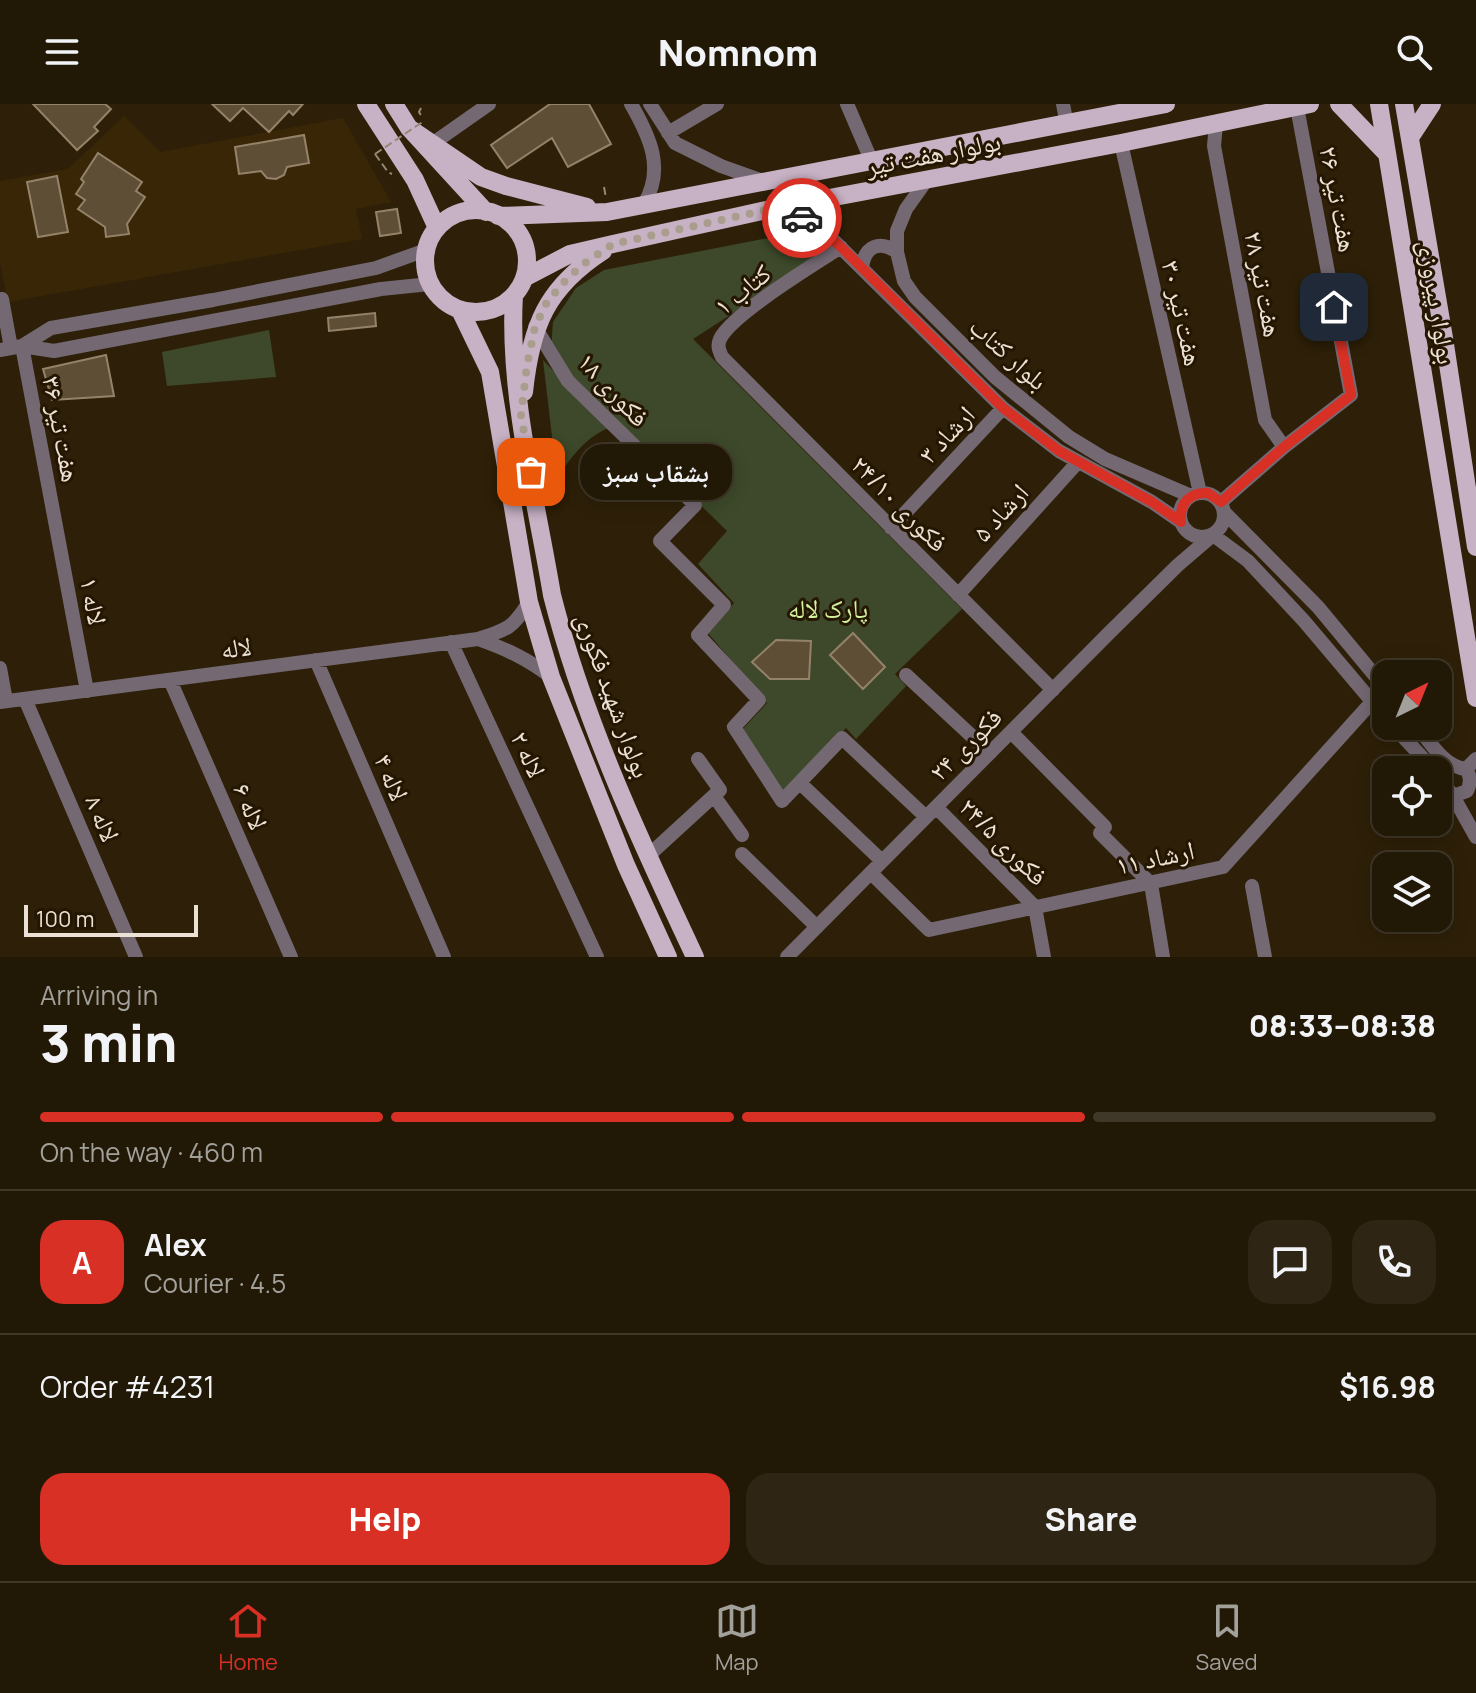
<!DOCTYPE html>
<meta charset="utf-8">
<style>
:root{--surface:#221806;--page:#2e2514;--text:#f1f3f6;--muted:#a2a09b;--line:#3f3728;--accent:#d93025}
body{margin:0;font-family:Manrope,"Noto Naskh Arabic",sans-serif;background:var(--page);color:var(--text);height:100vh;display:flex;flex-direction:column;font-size:30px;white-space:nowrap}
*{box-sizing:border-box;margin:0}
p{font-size:26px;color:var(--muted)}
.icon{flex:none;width:44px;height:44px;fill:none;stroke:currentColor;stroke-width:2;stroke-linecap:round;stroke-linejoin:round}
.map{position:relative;height:853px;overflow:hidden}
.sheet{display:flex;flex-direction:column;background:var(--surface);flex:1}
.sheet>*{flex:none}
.needle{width:52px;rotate:43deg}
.controls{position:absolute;left:1372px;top:556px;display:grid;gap:16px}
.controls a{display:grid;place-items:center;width:80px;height:80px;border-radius:16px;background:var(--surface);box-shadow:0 4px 20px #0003,0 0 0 2px var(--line);font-size:40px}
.scale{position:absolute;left:24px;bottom:20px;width:174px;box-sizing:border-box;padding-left:8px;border:4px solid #ebe1d4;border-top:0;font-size:22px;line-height:28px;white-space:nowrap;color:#ebe1d4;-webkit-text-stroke:6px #241601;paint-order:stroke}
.pin{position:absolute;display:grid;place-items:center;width:68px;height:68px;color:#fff;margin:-34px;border-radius:16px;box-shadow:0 4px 12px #0006}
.courier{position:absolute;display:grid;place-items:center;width:80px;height:80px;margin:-40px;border:6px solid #d93025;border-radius:50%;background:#fff;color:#222;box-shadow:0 2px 10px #0007}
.bubble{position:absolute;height:56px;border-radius:24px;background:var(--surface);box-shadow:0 4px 20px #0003,0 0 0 2px var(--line);font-size:26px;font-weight:800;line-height:56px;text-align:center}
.headline em{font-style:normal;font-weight:800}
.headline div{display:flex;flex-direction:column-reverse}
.headline{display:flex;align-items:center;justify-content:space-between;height:136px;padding:0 40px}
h1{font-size:52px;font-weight:800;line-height:60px}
.bar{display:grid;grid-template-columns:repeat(4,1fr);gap:12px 8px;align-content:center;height:96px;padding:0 40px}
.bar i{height:10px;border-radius:6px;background:var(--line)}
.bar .current{background:var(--accent)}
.bar p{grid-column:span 4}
.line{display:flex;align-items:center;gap:20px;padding:0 40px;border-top:2px solid var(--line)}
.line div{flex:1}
.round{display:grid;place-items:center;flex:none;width:84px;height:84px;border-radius:24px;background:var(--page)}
.action{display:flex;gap:16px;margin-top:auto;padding:16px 40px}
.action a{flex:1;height:92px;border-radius:24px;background:var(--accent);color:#fff;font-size:32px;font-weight:800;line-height:92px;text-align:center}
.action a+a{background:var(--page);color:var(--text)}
header{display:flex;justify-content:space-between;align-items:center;height:104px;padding:0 40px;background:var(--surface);font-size:36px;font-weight:800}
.tab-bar{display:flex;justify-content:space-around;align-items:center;height:112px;border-top:2px solid var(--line);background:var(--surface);font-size:22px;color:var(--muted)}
.tab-bar a{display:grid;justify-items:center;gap:4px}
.tab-bar .current{color:var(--accent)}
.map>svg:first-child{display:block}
</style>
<header><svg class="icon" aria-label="menu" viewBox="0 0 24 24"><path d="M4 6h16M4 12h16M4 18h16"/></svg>Nomnom<svg class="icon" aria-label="search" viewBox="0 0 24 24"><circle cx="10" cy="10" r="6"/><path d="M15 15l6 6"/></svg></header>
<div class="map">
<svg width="1476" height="853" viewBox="0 0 1476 853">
<rect width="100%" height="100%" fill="#2e2008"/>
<path fill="#382606" d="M124,12L160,48L343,14L391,98L356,105L362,135L8,198L0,158V77L68,65Z"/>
<path fill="#3d492a" d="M778,132L803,134L812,148L811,159L693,235L962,505L895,570L906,582L856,635L846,624L784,689L741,627L767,599L708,529L734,499L698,460L727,427L571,274L551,245L553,218L576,184L604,166Z
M269,226L276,273L167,282L162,248Z
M543,256L608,324C584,335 571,353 557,375Z"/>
<path fill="#5e4e36" stroke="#948269" stroke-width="2" d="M33,0H105L111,5L94,23L98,27L77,46Z
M212,0H303L293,11L289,7L269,28L243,4L230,17Z
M550,0H589L611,40L568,63L552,34L507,64L491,41Z
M304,31L309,59L287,63L284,71L276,75L267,74L261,67L239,70L235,43Z
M98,49L142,78L136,87L145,93L127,120L129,130L106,133L105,123L78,105L85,96L76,90L84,78L81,75Z
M57,72L68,128L38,133L27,78Z
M397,105L401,129L380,132L376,108Z
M375,209L376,222L329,227L328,214Z
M106,251L114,292L52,296L43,265Z
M853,529L885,563L863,585L830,551Z
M776,536L811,537L809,575H770L752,558Z"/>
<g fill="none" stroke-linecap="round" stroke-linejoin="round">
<path stroke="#958977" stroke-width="2" stroke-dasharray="8 4" stroke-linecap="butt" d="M421,4L419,8L422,13
M375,50L388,68L392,70
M604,83L606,94"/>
<path stroke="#746973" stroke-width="14" d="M631,0C650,33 665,65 644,100
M650,0L675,39L721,62L763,77
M847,0L872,58
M1063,0L1067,21
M1216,20L1214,42L1265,316L1284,343
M668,29L717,0
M1121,39L1200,389
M432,40L489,0
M926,77L906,105L897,127V148L904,177L915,193L995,273L1069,333L1105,355L1191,392
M771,106L804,114L826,129L1003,304L1059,347L1152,398L1181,418
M841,143C815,160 732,210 720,235C717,242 719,246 722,253L1053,586
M862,163C865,142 879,136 897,148
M2,195L11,244
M535,223L568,277L695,401L660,437L724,501L698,531L759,596L734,623L782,697L842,634L926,713
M22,242L51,224L213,196L376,164L426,146
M22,242L87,587
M0,246L22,242L54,247L381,185L430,180
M1180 411a22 22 0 1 1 44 0a22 22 0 1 1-44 0Z
M1221,398L1284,343L1351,291L1297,3
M1225,409L1318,503L1386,585
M891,424L1003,304
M958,491L1078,358
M478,535C506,545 528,555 551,573
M451,538L597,853
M316,556L444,853
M0,564L6,597
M906,571L990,649
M170,576L291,853
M25,595L136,853
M0,598L478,535C507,526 513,524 529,498
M1393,622L1434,666
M1417,622C1429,637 1444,663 1466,665L1476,655
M1011,628L1105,723
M1438,671L1453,692L1476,733
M800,679L882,757
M714,692L742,731
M1453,692L1467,687C1471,678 1471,673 1466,665
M936,703L1035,803L1044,853
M1100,729L1151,780L1163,853
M742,750L817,823
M648,752L720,686L698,655
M871,769L929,826L1223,763L1371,599
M1252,782L1265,853
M787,853L1110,528L1178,461L1213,431L1248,457L1304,517L1386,614"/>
<path stroke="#c7b1c4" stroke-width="18" d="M366,0L415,76L437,124
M394,0L409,24L486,108
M1339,0L1387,50
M1379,0L1476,594
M1404,0L1444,234L1476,443
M409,24L481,73L506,82L587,103
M1411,32L1432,0
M425 157a51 51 0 1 1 102 0a51 51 0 1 1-102 0Z
M498,112L607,108L1166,0
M524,174L570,150L613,140L771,105L1121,39L1310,0
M514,191C508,289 536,395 552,491C584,617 640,736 695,853
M460,206L490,268L529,498L551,573L626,761L668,853
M524,288C531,222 546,184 603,147"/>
<path stroke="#958977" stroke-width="2" stroke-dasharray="8 4" stroke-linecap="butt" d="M375,50L424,17"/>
</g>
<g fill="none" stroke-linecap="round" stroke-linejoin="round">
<path stroke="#a99d8d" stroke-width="8" stroke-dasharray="0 14.4" d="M531,368L521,311L527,261L535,223L546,200L562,180L582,161L613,140L771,105L802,114"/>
<path stroke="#d93025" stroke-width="10" d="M802,114L826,129L841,143L1003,304L1059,347L1152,398L1181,418C1179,400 1189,388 1208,389L1221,398L1284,343L1351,291L1334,203"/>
</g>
<g text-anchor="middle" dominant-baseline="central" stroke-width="6" stroke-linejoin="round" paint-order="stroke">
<g font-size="26" fill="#ebe1d4" stroke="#241601">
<text transform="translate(933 49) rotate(-11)">بولوار هفت تیر</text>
<text transform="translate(1339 95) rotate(79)">هفت تیر ۲۶</text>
<text transform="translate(1264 180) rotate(79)">هفت تیر ۲۸</text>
<text transform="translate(742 185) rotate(-39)">کتاب ۱</text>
<text transform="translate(1438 198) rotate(81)">بولوار پیروزی</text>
<text transform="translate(1183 209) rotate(77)">هفت تیر ۳۰</text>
<text transform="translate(1009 249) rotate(42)">بلوار کتاب</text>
<text transform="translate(614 285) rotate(47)">فکوری ١٨</text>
<text transform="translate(62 325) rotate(79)">هفت تیر ۳۶</text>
<text transform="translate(946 330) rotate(-47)">ارشاد ۳</text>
<text transform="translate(900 399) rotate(45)">فکوری ۲۴/۱۰</text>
<text transform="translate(1000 408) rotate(-48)">ارشاد ۵</text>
<text transform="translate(94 497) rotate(79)">لاله ۱</text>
<text transform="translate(236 543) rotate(-7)">لاله</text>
<text transform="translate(614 591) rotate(70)">بولوار شهید فکوری</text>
<text transform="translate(965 640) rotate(-45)">فکوری ۲۴</text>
<text transform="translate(529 650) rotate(65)">لاله ۲</text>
<text transform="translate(392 673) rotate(67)">لاله ۴</text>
<text transform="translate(251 702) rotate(66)">لاله ۶</text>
<text transform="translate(103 714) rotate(67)">لاله ۸</text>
<text transform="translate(1004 737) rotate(45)">فکوری ۲۴/۵</text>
<text transform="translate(1155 753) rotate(-12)">ارشاد ۱۱</text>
</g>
<g font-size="26" fill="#d3f29e" stroke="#241601">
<text x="828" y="504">پارک لاله</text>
</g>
</g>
</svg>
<div class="controls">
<a><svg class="needle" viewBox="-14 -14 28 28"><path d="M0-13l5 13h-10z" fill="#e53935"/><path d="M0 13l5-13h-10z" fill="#a2a09b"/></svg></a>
<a><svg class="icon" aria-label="locate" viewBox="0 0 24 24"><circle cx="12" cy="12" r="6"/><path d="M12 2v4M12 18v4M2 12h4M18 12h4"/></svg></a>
<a><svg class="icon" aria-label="layers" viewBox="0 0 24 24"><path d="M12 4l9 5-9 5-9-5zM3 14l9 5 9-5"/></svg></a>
</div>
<div class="scale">100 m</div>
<div class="pin" style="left:531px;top:368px;background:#ea580c"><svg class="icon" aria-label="bag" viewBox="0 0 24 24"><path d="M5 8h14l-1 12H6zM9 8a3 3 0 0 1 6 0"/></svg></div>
<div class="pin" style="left:1334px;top:203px;background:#1f2937"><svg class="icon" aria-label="home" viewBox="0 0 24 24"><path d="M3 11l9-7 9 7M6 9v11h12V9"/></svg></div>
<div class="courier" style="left:802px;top:114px"><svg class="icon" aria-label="car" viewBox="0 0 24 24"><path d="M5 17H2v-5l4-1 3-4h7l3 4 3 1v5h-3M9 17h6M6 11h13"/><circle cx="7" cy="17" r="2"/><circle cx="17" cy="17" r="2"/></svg></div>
<div class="bubble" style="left:580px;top:340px;width:152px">بشقاب سبز</div>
</div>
<section class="sheet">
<div class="headline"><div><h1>3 min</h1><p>Arriving in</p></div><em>08:33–08:38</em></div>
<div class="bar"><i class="current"></i><i class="current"></i><i class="current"></i><i></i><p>On the way · 460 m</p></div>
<div class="line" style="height:144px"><b class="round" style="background:var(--accent);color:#fff">A</b><div><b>Alex</b><p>Courier · 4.5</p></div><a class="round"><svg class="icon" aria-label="chat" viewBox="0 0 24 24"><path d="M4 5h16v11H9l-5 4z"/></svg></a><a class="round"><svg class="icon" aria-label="phone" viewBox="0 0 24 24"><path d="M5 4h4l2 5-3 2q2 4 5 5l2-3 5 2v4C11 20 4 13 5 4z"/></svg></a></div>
<div class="line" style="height:104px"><div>Order #4231</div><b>$16.98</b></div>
<div class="action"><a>Help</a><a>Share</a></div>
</section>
<nav class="tab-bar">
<a class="current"><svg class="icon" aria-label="home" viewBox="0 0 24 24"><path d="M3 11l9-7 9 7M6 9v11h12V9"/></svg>Home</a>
<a><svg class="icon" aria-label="map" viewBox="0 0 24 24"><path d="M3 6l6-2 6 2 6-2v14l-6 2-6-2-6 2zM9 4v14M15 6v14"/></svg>Map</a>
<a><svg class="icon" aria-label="saved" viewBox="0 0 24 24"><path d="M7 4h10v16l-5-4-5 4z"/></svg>Saved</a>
</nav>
